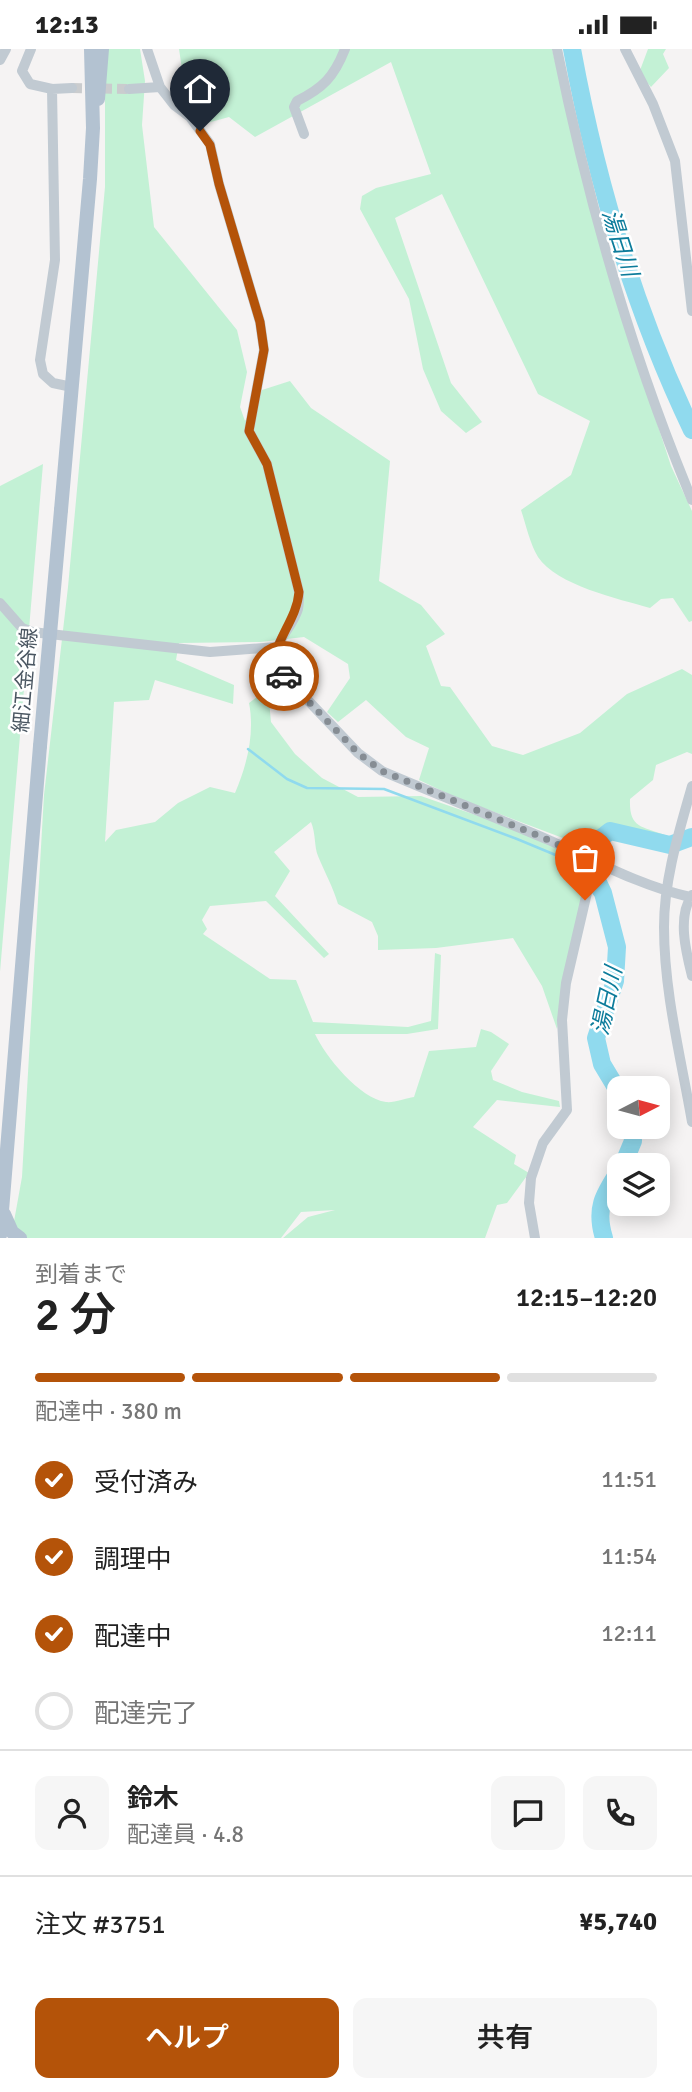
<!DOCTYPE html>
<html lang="ja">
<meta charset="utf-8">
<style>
:root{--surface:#fff;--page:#f6f6f6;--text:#222;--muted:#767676;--line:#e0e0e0;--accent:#b45309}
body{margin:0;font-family:Signika,"Noto Sans JP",sans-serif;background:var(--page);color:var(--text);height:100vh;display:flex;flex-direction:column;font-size:26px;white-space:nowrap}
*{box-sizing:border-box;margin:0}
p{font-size:23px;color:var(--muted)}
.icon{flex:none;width:38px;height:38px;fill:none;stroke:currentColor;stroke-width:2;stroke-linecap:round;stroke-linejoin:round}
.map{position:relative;height:1189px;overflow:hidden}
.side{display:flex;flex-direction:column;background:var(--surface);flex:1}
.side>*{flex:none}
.needle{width:46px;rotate:84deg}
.controls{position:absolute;left:607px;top:1027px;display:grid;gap:14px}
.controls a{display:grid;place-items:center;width:63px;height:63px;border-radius:14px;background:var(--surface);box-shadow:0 4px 18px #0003;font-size:35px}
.pin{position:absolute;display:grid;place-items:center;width:60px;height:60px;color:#fff;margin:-72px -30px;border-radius:50% 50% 50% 0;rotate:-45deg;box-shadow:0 0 7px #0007}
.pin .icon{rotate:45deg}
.courier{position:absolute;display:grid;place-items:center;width:70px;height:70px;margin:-35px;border:5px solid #b45309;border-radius:50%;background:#fff;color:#222;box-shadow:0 2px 9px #0007}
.overview em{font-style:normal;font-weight:600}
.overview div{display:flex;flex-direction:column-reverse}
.overview{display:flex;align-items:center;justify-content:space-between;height:119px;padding:0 35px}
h1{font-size:46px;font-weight:600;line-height:52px}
.bar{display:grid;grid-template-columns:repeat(4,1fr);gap:10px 7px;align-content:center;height:84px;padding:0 35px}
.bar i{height:9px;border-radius:5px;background:var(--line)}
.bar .on{background:var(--accent)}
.bar p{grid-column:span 4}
.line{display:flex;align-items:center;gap:18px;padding:0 35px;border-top:2px solid var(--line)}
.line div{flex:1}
.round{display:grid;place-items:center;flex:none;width:74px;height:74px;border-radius:14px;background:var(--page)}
ol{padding:0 35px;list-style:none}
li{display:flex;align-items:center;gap:21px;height:77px}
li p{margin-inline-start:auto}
li .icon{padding:7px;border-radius:50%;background:var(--accent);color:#fff;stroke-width:4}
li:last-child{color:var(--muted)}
li i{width:38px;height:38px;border:4px solid var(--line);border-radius:50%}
.action{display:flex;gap:14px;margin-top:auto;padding:14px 35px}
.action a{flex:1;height:80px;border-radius:14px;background:var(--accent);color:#fff;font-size:28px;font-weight:600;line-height:80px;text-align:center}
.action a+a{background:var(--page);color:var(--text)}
.status{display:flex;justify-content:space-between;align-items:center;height:49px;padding:0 35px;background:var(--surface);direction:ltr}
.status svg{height:19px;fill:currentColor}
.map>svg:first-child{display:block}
</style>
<div class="status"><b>12:13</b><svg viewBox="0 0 49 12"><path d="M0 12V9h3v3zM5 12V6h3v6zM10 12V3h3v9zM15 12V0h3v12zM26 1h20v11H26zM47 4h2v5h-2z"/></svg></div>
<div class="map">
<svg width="692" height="1189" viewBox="0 0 692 1189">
<rect width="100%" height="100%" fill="#f5f3f3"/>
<path fill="#c3f1d5" d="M105,0H140L145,32L142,76L154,178L237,281L247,323L240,358L245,372L262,341L290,332L311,359L390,412L379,532L421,556L445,585L426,597L441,637L450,638L492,697L523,706L580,684L627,645L682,620L692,626V705L687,703L656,716L653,731L630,750C629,779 641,777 665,786L656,789L608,780L584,797L455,748L419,731L429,699L406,688L366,651L338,673L327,663L350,629L348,615L304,588L260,593L179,594L176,611L234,636L233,655L155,631L149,651L114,653L105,793L116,781L155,773L178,754L210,738L235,744C247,716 255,684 249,654L268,640L271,673L295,705L322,729L358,748L421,747L544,790L584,817L585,851L557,980L542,937L513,889L436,899L378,901V887L372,873L338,855C333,838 325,824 318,807C314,797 316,785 311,773L274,803L290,822L275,847L329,905L324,909L266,852L210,857L202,871L207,880L203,885L270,930L296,931L313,973L408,978L431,972L435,904L441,906L438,980L407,985H315C325,1007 360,1050 386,1053C394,1054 406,1049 414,1048L429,1002L476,998L481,980L491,983L509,995L491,1022L493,1031L522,1043L559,1052L560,1058L497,1051L473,1078L516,1106L514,1115L529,1124L507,1154L497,1156L485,1189H283L308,1168L335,1161L301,1163L281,1189H11L22,1128L44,746L68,538L105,138Z
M179,0H552L606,217L671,417L692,462V572L689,573L673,549L661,550L650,559C619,550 556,536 538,508C530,495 526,476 521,461L571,426L590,372L538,345L442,145L395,169L451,334L482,373L466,384L441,362L423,320L409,250L360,160L362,147L376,139L431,125L391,13L255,88L229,68L200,76L186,47Z
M648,0H666L663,5L669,19L651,38L639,24Z
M43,415L0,923V437Z"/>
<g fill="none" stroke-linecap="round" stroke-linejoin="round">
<path stroke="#90daee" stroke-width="2.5" d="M248,700L287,730L307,739L384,740L517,790L558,807L580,824L587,834
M592,842L595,846L603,844"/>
<path stroke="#90daee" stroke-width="18" d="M572,0C596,131 634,260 692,381
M620,1045L602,1015L596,989L615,932L617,898L603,844L591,819L596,793L610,782L670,796L692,788
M623,1116L633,1092L632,1078
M604,1189C595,1160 603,1146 620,1121"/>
<path stroke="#caccce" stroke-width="10" stroke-dasharray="10 5" stroke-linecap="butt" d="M72,39L129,40"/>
<path stroke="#c1cad2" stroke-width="10" d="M31,0L22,22L30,35L52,40L72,39
M147,0L160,38L174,56L190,68L210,95L219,135L260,273L264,301L249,382L267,415L299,543C299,548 299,555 298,560C291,583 267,597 279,621L358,704L382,722C438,746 495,768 551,792C597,813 641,837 690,848
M557,0C588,153 632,307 692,451
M625,0L653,55L675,112L692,262
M0,11L6,0
M52,40L55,211L40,311L43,325L53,334L72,338
M129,40L160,38
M304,85L294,58L297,52C323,39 334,28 345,0
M0,554L22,579L32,583L210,603L277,598
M692,737C679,783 664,830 664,878C664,943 681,1009 692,1073
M692,846C677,868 686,903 692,927
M535,1189L529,1154L531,1129L543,1094L567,1061L562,971L566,934L589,835L608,820"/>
<path stroke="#b3c2d1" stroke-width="14" d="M98,50L102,0
M61,461L90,130L93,79L91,0
M4,1165L12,1183L20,1189
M0,1186L40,697"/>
<path stroke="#b3c2d1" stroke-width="14" d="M40,697L61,461"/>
</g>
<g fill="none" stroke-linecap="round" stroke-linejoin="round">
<path stroke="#868d94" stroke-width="7" stroke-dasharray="0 12.6" d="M284,627L358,704L382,722L551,792L608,820L589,835L585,851"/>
<path stroke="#b45309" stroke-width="9" d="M200,82L210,96L219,135L260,273L264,301L249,382L267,415L299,543C297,568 279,586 274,610L284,627"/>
</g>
<g text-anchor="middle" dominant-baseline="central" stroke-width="5" stroke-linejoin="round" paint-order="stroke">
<g font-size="21" fill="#4a5661" stroke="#fff">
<text transform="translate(25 631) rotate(-85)">細江金谷線</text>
</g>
<g font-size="23" font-style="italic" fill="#0c7c9b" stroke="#fff">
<text transform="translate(620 194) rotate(72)">湯日川</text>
<text transform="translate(607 952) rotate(-78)">湯日川</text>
</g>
</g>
</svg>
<div class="controls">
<a><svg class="needle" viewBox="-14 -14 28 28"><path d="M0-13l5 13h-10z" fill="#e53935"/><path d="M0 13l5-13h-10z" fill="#767676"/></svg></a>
<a><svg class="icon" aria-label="layers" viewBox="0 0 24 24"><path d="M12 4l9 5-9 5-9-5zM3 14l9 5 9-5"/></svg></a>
</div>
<div class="pin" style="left:585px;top:851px;background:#ea580c"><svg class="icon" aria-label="bag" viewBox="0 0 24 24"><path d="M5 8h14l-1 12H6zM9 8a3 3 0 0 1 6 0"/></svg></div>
<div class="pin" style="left:200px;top:82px;background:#1f2937"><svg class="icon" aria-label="home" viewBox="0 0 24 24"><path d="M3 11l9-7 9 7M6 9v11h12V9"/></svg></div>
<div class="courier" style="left:284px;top:627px"><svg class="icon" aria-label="car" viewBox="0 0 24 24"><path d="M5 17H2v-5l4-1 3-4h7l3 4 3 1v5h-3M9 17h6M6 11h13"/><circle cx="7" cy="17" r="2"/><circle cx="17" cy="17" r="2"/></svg></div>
</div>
<section class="side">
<div class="overview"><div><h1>2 分</h1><p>到着まで</p></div><em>12:15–12:20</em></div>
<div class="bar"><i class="on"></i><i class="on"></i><i class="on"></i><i></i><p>配達中 · 380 m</p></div>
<ol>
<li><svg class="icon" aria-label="check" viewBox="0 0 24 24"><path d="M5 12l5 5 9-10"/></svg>受付済み<p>11:51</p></li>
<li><svg class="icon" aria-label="check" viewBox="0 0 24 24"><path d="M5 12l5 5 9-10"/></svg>調理中<p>11:54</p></li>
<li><svg class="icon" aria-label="check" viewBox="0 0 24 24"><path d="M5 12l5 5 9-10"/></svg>配達中<p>12:11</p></li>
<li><i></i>配達完了</li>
</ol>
<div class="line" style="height:126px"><a class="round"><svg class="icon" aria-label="person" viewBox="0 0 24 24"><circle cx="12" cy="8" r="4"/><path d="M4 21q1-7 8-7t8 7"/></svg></a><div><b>鈴木</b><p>配達員 · 4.8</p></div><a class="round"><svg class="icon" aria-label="chat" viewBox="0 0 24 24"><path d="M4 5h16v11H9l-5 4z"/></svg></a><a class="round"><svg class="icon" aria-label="phone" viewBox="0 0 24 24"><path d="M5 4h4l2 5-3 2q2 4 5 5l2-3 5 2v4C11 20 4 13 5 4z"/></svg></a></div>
<div class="line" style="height:91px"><div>注文 #3751</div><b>¥5,740</b></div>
<div class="action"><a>ヘルプ</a><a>共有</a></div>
</section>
